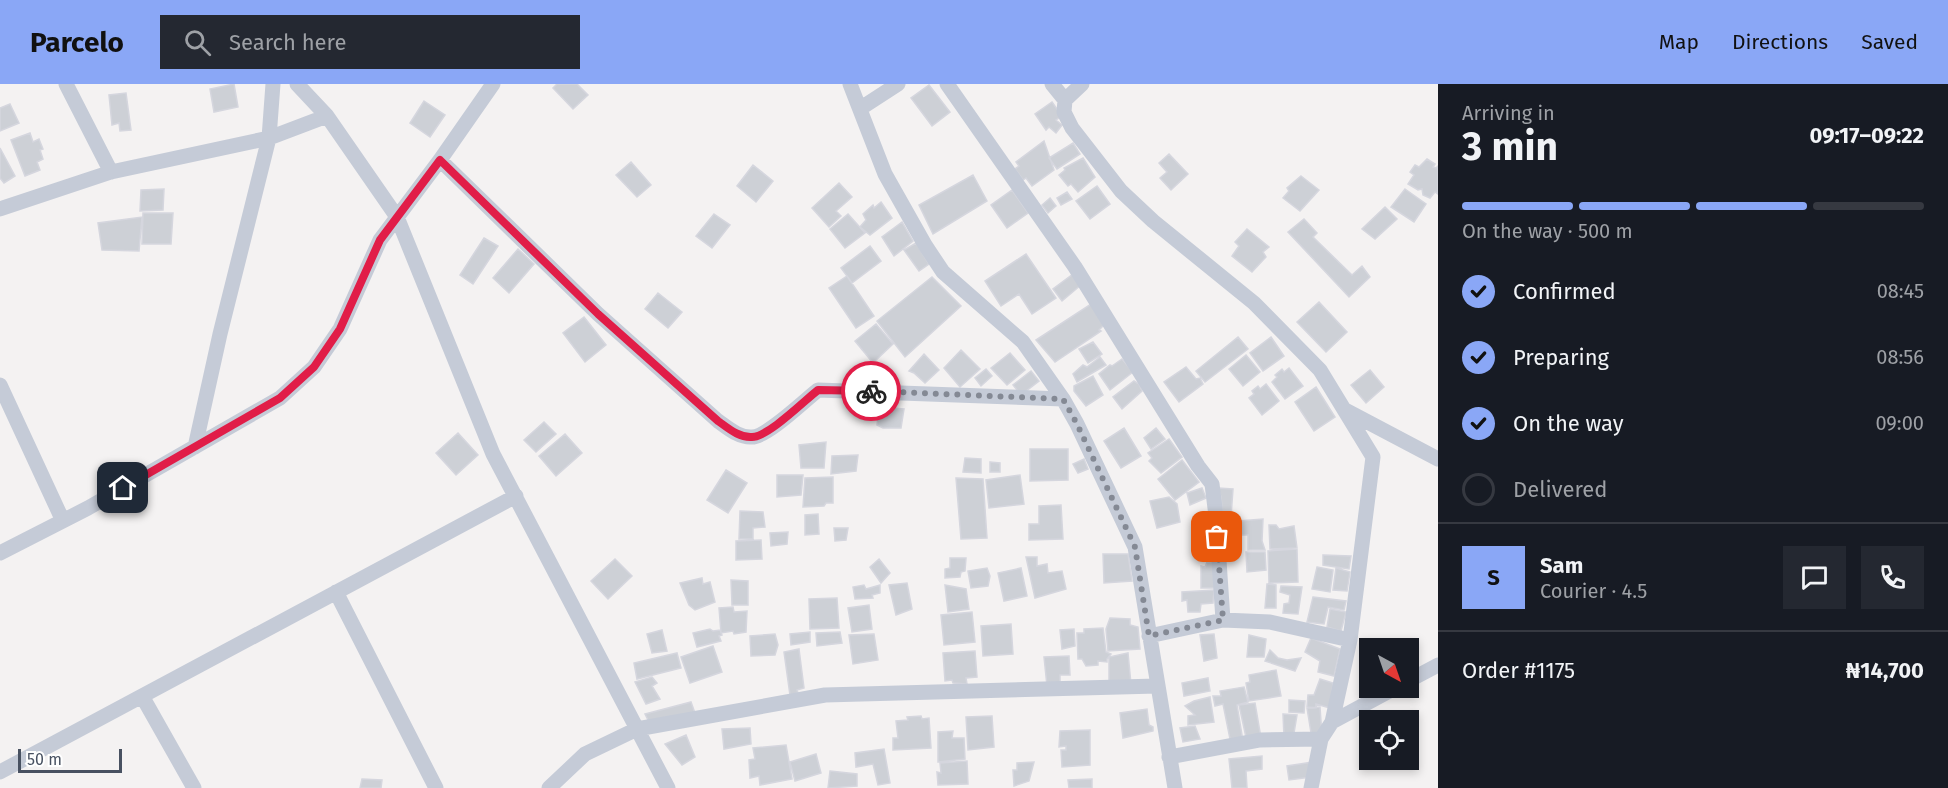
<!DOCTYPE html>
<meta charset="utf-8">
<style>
:root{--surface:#171b24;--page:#242831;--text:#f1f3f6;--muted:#9ea1a6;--line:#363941;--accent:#8aa7f6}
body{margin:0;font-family:"Fira Sans",sans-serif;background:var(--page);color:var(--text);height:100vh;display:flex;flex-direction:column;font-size:22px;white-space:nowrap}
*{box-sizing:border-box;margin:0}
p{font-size:20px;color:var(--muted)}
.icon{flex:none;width:33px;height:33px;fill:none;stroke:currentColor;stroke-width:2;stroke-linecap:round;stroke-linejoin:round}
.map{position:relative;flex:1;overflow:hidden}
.side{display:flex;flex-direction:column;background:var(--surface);width:510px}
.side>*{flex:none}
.needle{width:39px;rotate:140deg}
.buttons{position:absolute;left:1359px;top:554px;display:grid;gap:12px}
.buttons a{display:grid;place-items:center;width:60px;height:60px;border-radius:0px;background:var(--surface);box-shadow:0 3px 9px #0003;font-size:30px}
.scale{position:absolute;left:18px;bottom:15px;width:104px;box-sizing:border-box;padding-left:6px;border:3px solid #485161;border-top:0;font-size:16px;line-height:21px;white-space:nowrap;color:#485161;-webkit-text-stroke:4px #fff;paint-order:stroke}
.pin{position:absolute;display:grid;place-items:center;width:51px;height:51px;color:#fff;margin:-26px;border-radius:12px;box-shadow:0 3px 9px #0006}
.courier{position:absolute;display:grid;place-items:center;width:60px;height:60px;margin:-30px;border:4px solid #e11d48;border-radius:50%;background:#fff;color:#222;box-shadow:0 2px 8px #0007}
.summary em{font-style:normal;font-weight:700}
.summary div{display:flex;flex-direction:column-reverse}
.summary{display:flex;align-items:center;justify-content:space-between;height:102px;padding:0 24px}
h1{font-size:39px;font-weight:700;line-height:45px}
.bar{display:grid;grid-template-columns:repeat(4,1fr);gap:9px 6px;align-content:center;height:72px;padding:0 24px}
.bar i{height:8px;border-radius:4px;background:var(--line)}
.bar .current{background:var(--accent)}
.bar p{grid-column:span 4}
.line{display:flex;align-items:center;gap:15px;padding:0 24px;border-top:2px solid var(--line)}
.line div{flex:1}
.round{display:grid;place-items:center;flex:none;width:63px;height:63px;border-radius:0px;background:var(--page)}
ol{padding:0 24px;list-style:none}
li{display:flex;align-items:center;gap:18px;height:66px}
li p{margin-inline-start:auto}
li .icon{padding:6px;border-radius:50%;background:var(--accent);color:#111;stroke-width:4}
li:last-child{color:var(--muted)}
li i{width:33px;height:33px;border:3px solid var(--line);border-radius:50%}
header{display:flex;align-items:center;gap:36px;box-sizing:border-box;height:84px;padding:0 30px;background:var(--accent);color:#111}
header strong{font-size:28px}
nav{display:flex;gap:33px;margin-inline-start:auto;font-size:21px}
.search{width:420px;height:54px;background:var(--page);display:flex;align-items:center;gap:15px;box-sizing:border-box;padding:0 21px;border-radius:0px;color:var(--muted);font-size:22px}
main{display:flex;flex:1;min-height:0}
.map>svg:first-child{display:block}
</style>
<header>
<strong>Parcelo</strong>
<div class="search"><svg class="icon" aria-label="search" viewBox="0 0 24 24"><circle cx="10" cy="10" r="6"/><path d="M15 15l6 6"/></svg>Search here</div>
<nav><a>Map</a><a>Directions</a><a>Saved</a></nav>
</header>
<main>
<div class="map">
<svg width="1438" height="704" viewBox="0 0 1438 704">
<rect width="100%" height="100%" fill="#f4f2f2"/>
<path fill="#cdd0d6" stroke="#d5d6de" stroke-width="1.5" d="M234,0L238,23L214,28L210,5Z
M557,0H577L588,11L573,25L553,4Z
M929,1L950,28L932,42L911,14Z
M126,9L131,46L120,47L119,39L112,41L109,11Z
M424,17L445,31L430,53L410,39Z
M1052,18L1062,32L1056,36L1062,41L1056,49L1049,43L1046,46L1035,30Z
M10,20L19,39L0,47V24Z
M30,49L33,58L39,55L43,65L40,66L43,75L37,78L40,86L25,92L11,56Z
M1044,57L1054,86L1032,102L1026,94L1023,96L1015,85L1019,82L1016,78Z
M1073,59L1080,70L1057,85L1049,74Z
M0,64L15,92L4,99L0,94Z
M1169,70L1188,90L1171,106L1160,94L1167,88L1159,79Z
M1083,74L1095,93L1078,108L1071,100L1068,102L1059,91L1065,86L1064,84Z
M1427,75L1435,80L1433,83L1436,84L1438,82V110L1435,108L1430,114L1423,111L1422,105L1418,106L1408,100L1414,91L1410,88L1415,81L1419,83Z
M631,78L651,101L637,113L616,91Z
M753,81L773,97L756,118L737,102Z
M973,91L987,117L933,150L919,121Z
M1301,92L1319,106L1300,127L1283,114L1289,107L1287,104Z
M839,99L852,113L836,127L841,132L829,143L812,124Z
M1097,102L1110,120L1090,135L1076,117Z
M164,105L163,126L140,127L141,106Z
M1405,105L1426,120L1414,138L1391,123Z
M1012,106L1028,129L1007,144L991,121Z
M1067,108L1072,115L1061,121L1057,114Z
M1050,114L1056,122L1048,129L1042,121Z
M881,118L892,134L870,151L860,143L866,136L863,130L873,121L874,124Z
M1385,123L1397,135L1375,155L1362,145Z
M143,129H173L171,160H142Z
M714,130L730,141L712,164L696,152Z
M848,130L865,149L845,164L830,145Z
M142,133L139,167L102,166L98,139Z
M1304,135L1317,149L1313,153L1352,191L1362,182L1370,193L1349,213L1288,148Z
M902,138L913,157L894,172L882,153Z
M1247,145L1269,163L1263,168L1266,173L1252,188L1232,172L1239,162L1235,158Z
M484,154L498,162L473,200L460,191Z
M916,159L929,180L919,187L904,166Z
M870,162L881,177L852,199L841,184Z
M518,165L534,180L509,209L493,194Z
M1026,170L1056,214L1032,230L1019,210L1001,222L985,197Z
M1073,190L1081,201L1062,217L1053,205Z
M847,192L874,232L856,244L829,204Z
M932,193L961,222L905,273L877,237Z
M658,209L682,228L668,244L645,225Z
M1319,218L1347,248L1326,268L1297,238Z
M1091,220L1104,241L1099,246L1101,247L1055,278L1036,256Z
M584,233L606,261L585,278L563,249Z
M876,240L893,260L873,279L855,257Z
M1238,253L1248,265L1205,298L1196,287Z
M1271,253L1284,272L1263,287L1250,269Z
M1093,258L1102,270L1088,279L1079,265Z
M961,266L980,285L960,303L944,284Z
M1010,269L1025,286L1007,301L991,284Z
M924,270L939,286L925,299L914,289L909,287Z
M1246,271L1260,288L1243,302L1229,285Z
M1100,273L1106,281L1077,298L1073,290L1083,281L1087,283Z
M1122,275L1133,288L1110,306L1099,290L1110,281L1112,282Z
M1186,283L1196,295L1200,294L1203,300L1179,318L1164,298Z
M1289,284L1303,302L1285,315L1272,298L1277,293L1275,291L1282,285L1284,288Z
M986,285L992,292L981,302L975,294Z
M1370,286L1384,303L1366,319L1351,301Z
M1031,287L1039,297L1021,311L1013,301Z
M1093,292L1103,311L1086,322L1074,307V302Z
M1134,297L1139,300L1142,307L1122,325L1113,313Z
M1266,300L1279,317L1262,331L1249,314L1254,310L1252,307L1258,302L1260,305Z
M1316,303L1335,333L1314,347L1295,318Z
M879,323L904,325L901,344H883L877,341Z
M544,338L556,350L536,368L524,356Z
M1124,344L1141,372L1121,384L1104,357Z
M1156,344L1165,355L1151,365L1144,354Z
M458,349L478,371L456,391L436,369Z
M565,350L582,369L556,392L539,372Z
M1169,355L1182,373L1161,389L1149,377L1152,374L1148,369Z
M826,358L824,384H801L799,361Z
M1030,365H1068V396L1030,397Z
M858,371L856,387L831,390L832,372Z
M965,374L981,375V389L963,388Z
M1084,375L1088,385L1078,389L1073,380Z
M1182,376L1199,398L1175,416L1158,395Z
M990,378L1000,379V388H990Z
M726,386L747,399L728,429L707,416Z
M777,391H803L801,411L777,413Z
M1020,391L1024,420L989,424L986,396Z
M833,393V419H826L824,422L803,423L805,394Z
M956,394L983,395L987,454L961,455Z
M1202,404L1206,414L1190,421L1187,409Z
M1218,404L1233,405L1231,433L1223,434L1221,413Z
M1169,413L1177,420L1180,438L1157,444L1150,417Z
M1061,421L1063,455L1029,456V440H1039V422Z
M740,427L763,428L765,443L753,444V455H739Z
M818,430L819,450L805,451V431Z
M1263,435L1262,457L1265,466H1248V451H1239L1238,437Z
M1269,441H1276L1279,445L1294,442L1297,464L1270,465Z
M834,444H848L846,456L835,457Z
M788,448L787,460L771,462L770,449Z
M761,456L762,475L736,476V457Z
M1297,465L1298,498L1269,499L1268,467Z
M1246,468H1265L1266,486L1247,488Z
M1103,470H1128L1132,497L1104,499Z
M1323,471L1351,472L1349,485L1323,481Z
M1026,473H1037V482L1047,480L1048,489L1062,487L1066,505L1035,514Z
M950,474H966L965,487L961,488L960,493L945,494V485L950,484Z
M615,475L632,492L608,515L591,497Z
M879,475L890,489L881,499L870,483Z
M1207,478L1216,479L1215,504H1201V482L1205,483Z
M1317,483L1333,486L1330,508L1312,505Z
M987,484L990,492L988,502L971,504L968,487Z
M1021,484L1027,512L1004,517L998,489Z
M1336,484L1350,488L1347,507L1333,506Z
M702,494L703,500L710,498L715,518L695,526L689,521L680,499Z
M731,496L748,497V521H732Z
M907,499L912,525L896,531L889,501Z
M1267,500L1276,501V524H1265Z
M864,501L866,505L880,501V509L872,511L873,514L855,515L853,503Z
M945,501L966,505L969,525L948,528Z
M1281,502L1302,503L1298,530L1283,529L1284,520L1289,519L1290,511L1280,508Z
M1214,506L1213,519L1201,520L1200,528H1188L1187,516L1182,517V508Z
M1313,513L1346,517L1344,526L1328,523L1324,540L1307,538Z
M837,514L839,544L810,545L809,515Z
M869,521L872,545L852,548L848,524Z
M733,523L734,528L747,527L746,548L734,550L733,547L721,549L719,524Z
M1330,525L1346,528L1341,547L1327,543Z
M972,528L975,558L944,561L941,531Z
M1110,534L1130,535V541L1138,543L1140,565L1108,567L1106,545Z
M1011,540L1013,570L983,572L981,542Z
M1103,544L1106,568L1111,570L1107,575V578L1098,577V581L1086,582L1082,575H1078L1077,549H1084V545Z
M710,545L713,547L720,546L722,551L719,552L721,557L697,563L693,549Z
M1074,545L1075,562L1062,565L1060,546Z
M662,546L667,567L652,569L647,550Z
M810,548V558L791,561L790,550Z
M840,548L842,559L817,562L816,549Z
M775,550L778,561L775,571L751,572L750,552Z
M874,550L878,576L853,580L849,551Z
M1214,550L1217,574L1204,577L1200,551Z
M1249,551L1266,555L1264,573H1247Z
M1311,554L1340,565L1334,592L1318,588L1320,577L1305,568Z
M713,562L722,588L690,599L681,573Z
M799,565L804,604L797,606L798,609L790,611L784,568Z
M1270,566L1278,574L1287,576L1301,574L1295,587L1265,577Z
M975,567L977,593L966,594L967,600L953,599L952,596L945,597L943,569Z
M677,569L681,584L637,595L634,579Z
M1128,569L1131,600L1109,601V573Z
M1069,572L1070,591H1060V601L1047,602L1044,573Z
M1276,586L1281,612L1249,617L1246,599L1250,598L1249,591Z
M652,593L657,599L652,602L660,615L646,620L635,598Z
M1208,594L1210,607L1184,612L1182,599Z
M1320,595L1333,599L1330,624L1316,620V624L1307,623L1308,611H1314Z
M1244,603L1248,618L1237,621L1244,663L1232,665L1223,620L1215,622L1213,612H1221L1220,607Z
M1210,613L1214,638L1188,641V632L1195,631L1185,622L1194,617Z
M1289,616L1305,617L1304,629L1289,628Z
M691,618L695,629L651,642L645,630Z
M1255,619L1261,654L1247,658L1239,621Z
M1320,623L1322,652L1312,655L1307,624Z
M1147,625L1149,641L1153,643V647L1123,654L1120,629Z
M1283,630L1297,631L1294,649L1284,653Z
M921,632L922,635L929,634L931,664L893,666V654H898L896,637L908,636L907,633Z
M992,632L994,663L968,666L966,633Z
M1195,642L1200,655L1183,658L1180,644Z
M750,644L751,660L724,665L722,645Z
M1090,646V681L1062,683L1061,666H1066V662L1059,663L1060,647Z
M953,647L952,654H964L965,675L938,678V648Z
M686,651L695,673L682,681L665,660Z
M786,661L792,695L760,701L759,692L750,694L749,676L755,675L753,664Z
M884,665L890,699L878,701L873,680L856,683L855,669Z
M816,670L821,689L795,697L790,678Z
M1262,672V685L1246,687L1247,704H1232L1229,675Z
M967,677L968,700L938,701L937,688L941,689L940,679Z
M1034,678L1029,697L1014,702L1013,686H1017V679Z
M1313,678L1311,693L1289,696L1287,682Z
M830,687L857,690V702L828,704Z
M362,695L382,696L381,704H360Z
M1092,695V704H1069L1068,696Z"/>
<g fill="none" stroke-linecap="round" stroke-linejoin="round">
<path stroke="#c5cbd7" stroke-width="15" d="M66,0L111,88
M297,0L327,32L397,133L493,370L668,704
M850,0L885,90L925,161L943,188L1023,258L1063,315L1077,340L1135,463L1175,704
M947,0L1075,183L1198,382L1212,400L1216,432L1223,536
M1052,0L1065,16
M1082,0L1065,16L1064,28L1072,44L1121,107L1153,137L1254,219L1320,286L1373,373L1350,556L1332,638L1321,655L1311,704
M861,24L898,0
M440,76L598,230L718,337C728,344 739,354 752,353C767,353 804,317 818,306L1063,315
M0,125L111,88L269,54L327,32
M0,301L63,437
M1345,326L1438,375
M195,363L220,250L269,54L273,0
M0,469L88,424L280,314L314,283L340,245L380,156L440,76L493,0
M336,508L436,704
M1149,552L1223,536L1270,538L1350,556
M1408,597L1438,581
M142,612L194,704
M1332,638L1397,603
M1169,673L1260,656L1321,655
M0,688L516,412
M549,704L585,670L637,645L825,611L1157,602"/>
</g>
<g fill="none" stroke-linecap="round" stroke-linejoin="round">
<path stroke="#848994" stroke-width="6" stroke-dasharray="0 10.8" d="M871,307L1063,315L1077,340L1135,463L1149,552L1223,536L1217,453"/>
<path stroke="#e11d48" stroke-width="8" d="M123,404L280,314L314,283L340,245L380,156L440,76L598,230L718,337C728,344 739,354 752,353C768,353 804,317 818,306L871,307"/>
</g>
</svg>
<div class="buttons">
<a><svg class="needle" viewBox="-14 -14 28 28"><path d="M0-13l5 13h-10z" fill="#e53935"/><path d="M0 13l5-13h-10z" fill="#9ea1a6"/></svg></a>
<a><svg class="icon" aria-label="locate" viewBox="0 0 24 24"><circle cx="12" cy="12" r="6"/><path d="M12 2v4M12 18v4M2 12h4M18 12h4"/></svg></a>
</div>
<div class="scale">50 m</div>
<div class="pin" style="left:1217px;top:453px;background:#ea580c"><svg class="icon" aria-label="bag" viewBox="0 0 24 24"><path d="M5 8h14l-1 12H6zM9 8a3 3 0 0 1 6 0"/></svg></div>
<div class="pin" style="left:123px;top:404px;background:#1f2937"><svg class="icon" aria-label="home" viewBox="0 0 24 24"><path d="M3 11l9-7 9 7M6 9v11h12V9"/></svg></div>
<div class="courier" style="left:871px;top:307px"><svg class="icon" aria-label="bike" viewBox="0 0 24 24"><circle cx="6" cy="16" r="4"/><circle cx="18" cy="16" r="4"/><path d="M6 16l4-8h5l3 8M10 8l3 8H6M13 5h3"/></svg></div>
</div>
<section class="side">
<div class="summary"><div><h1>3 min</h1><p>Arriving in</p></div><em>09:17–09:22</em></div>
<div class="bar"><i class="current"></i><i class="current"></i><i class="current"></i><i></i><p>On the way · 500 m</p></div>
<ol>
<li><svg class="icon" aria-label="check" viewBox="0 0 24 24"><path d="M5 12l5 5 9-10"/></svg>Confirmed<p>08:45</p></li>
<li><svg class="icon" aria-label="check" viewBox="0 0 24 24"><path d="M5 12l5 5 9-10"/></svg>Preparing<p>08:56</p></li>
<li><svg class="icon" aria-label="check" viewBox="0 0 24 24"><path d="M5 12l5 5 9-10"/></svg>On the way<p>09:00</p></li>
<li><i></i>Delivered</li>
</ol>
<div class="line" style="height:108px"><b class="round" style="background:var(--accent);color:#111">S</b><div><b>Sam</b><p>Courier · 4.5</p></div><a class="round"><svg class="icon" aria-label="chat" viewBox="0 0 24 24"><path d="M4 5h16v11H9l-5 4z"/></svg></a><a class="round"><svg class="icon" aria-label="phone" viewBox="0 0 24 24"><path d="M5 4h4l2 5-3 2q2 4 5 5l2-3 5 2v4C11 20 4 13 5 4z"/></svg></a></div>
<div class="line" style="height:78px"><div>Order #1175</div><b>₦14,700</b></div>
</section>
</main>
